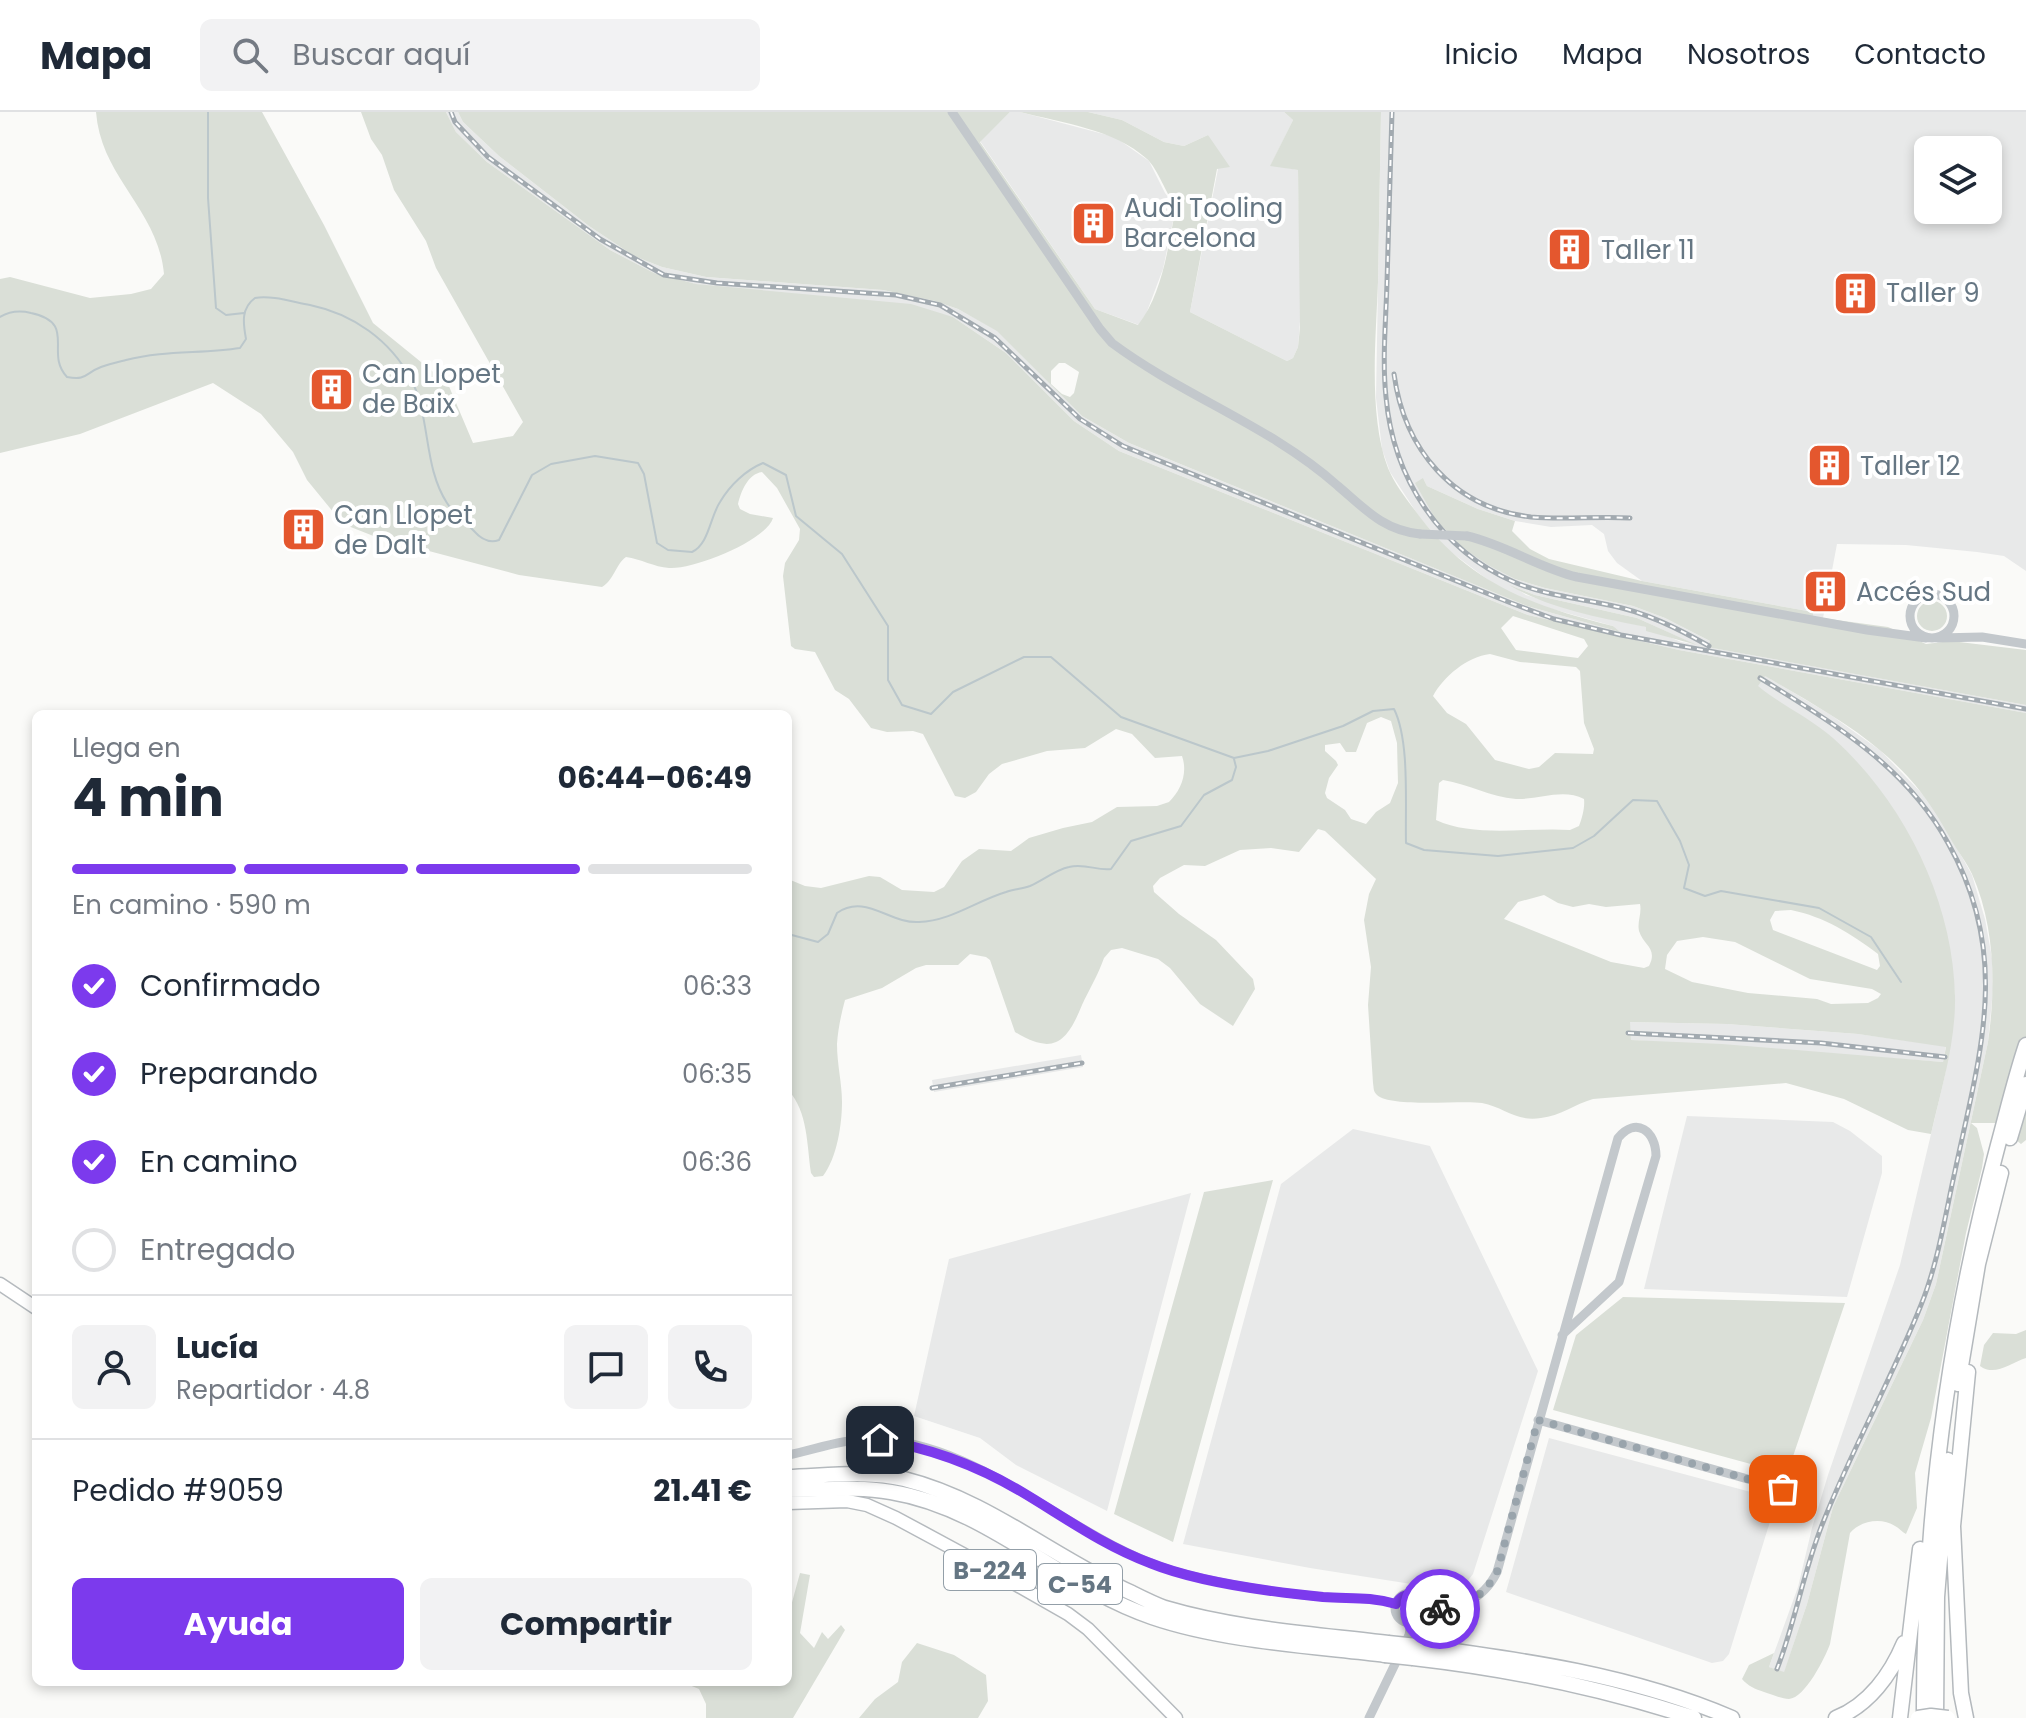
<!DOCTYPE html>
<html lang="es">
<meta charset="utf-8">
<style>
:root{--surface:#fff;--page:#f2f2f3;--text:#1f2937;--muted:#747a83;--line:#e0e1e3;--accent:#7c3aed}
body{margin:0;font-family:Poppins,sans-serif;background:var(--page);color:var(--text);height:100vh;display:flex;flex-direction:column;font-size:30px;white-space:nowrap}
*{box-sizing:border-box;margin:0}
p{font-size:26px;color:var(--muted)}
.icon{flex:none;width:44px;height:44px;fill:none;stroke:currentColor;stroke-width:2;stroke-linecap:round;stroke-linejoin:round}
.map{position:relative;flex:1;overflow:hidden}
.sheet{position:absolute;left:32px;top:598px;width:760px;height:976px;display:flex;flex-direction:column;background:var(--surface);border-radius:12px;box-shadow:0 4px 12px #0003}
.sheet>*{flex:none}
.tools{position:absolute;left:1914px;top:24px;display:grid;gap:16px}
.tools a{display:grid;place-items:center;width:88px;height:88px;border-radius:12px;background:var(--surface);box-shadow:0 4px 12px #0003;font-size:40px}
.pin{position:absolute;display:grid;place-items:center;width:68px;height:68px;color:#fff;margin:-34px;border-radius:16px;box-shadow:0 4px 12px #0006}
.courier{position:absolute;display:grid;place-items:center;width:80px;height:80px;margin:-40px;border:6px solid #7c3aed;border-radius:50%;background:#fff;color:#222;box-shadow:0 2px 10px #0007}
.overview em{font-style:normal;font-weight:700}
.overview div{display:flex;flex-direction:column-reverse}
.overview{display:flex;align-items:center;justify-content:space-between;height:136px;padding:0 40px}
h1{font-size:52px;font-weight:700;line-height:60px}
.bar{display:grid;grid-template-columns:repeat(4,1fr);gap:12px 8px;align-content:center;height:96px;padding:0 40px}
.bar i{height:10px;border-radius:6px;background:var(--line)}
.bar .selected{background:var(--accent)}
.bar p{grid-column:span 4}
.line{display:flex;align-items:center;gap:20px;padding:0 40px;border-top:2px solid var(--line)}
.line div{flex:1}
.round{display:grid;place-items:center;flex:none;width:84px;height:84px;border-radius:12px;background:var(--page)}
ol{padding:0 40px;list-style:none}
li{display:flex;align-items:center;gap:24px;height:88px}
li p{margin-inline-start:auto}
li .icon{padding:8px;border-radius:50%;background:var(--accent);color:#fff;stroke-width:4}
li:last-child{color:var(--muted)}
li i{width:44px;height:44px;border:4px solid var(--line);border-radius:50%}
.button{display:flex;gap:16px;margin-top:auto;padding:16px 40px}
.button a{flex:1;height:92px;border-radius:12px;background:var(--accent);color:#fff;font-size:32px;font-weight:700;line-height:92px;text-align:center}
.button a+a{background:var(--page);color:var(--text)}
header{display:flex;align-items:center;gap:48px;box-sizing:border-box;height:112px;padding:0 40px;background:var(--surface);border-bottom:2px solid var(--line)}
header strong{font-size:38px}
nav{display:flex;gap:44px;margin-inline-start:auto;font-size:28px}
.search{width:560px;height:72px;background:var(--page);display:flex;align-items:center;gap:20px;box-sizing:border-box;padding:0 28px;border-radius:12px;color:var(--muted);font-size:30px}
.map>svg:first-child{display:block}
</style>
<header>
<strong>Mapa</strong>
<div class="search"><svg class="icon" aria-label="search" viewBox="0 0 24 24"><circle cx="10" cy="10" r="6"/><path d="M15 15l6 6"/></svg>Buscar aquí</div>
<nav><a>Inicio</a><a>Mapa</a><a>Nosotros</a><a>Contacto</a></nav>
</header>
<div class="map">
<svg width="2026" height="1606" viewBox="0 0 2026 1606">
<rect width="100%" height="100%" fill="#fafaf8"/>
<path fill="#e8e9e9" fill-rule="evenodd" d="M446,0H458L463,10L499,44L589,114L634,144L662,155L706,165L883,178L935,189L958,197L997,218L1082,304L1129,331L1527,494L1617,519L1613,514L1531,491L1496,474L1447,437L1420,406L1390,360L1382,337L1376,286L1381,0H2026V459L2004,444L1977,440L1906,433L1837,432L1823,506L1813,504V500L1642,469L1617,451L1608,439L1604,422L1592,413L1551,415L1515,409L1478,397L1427,374L1423,366L1436,408L1463,436L1515,467L1545,476L1633,494L1665,506L1710,529L1708,535L2026,593V601L1679,538L1528,503L1119,339L1074,309L1006,241L953,205L695,172L654,161L610,138L487,50L456,20ZM1928,38H1988V98H1928ZM1514,475L1535,483L1637,506L1694,532L1681,530L1647,515L1588,502L1526,483Z
M1010,0H1020L1115,25L1149,49L1165,81L1176,95L1163,157L1146,202L1139,213L1095,197L980,29Z
M1088,0H1284L1293,8L1271,53L1298,58L1301,197L1298,235L1293,246L1287,249L1190,200L1218,57L1208,23L1184,34L1164,30L1122,8Z
M1764,563L1831,603L1881,639L1933,693L1972,763L1985,807L1992,846L1993,878L1988,930L1936,1172L1923,1208L1833,1395L1807,1492L1784,1561L1769,1555L1798,1475L1812,1416L1828,1363L1900,1153L1945,963L1955,886L1953,863L1757,574Z
M1629,910L1727,912L1858,922L1946,934L1943,950L1631,928Z
M1081,943L1083,955L934,980L932,968Z
M1687,1004L1833,1010L1850,1019L1882,1044V1061L1847,1185L1644,1177Z
M1353,1017L1430,1034L1538,1259L1473,1462L1466,1471L1449,1478L1310,1456L1183,1432L1281,1072Z
M1191,1081L1107,1399L1016,1353L980,1326L914,1304L949,1147Z
M1549,1326L1777,1387L1729,1542L1723,1549L1712,1551L1506,1480Z"/>
<path fill="#dadfd7" fill-rule="evenodd" d="M96,0H262L324,113L373,211L448,272L473,331L513,324L523,310L436,156L426,129L394,78L382,43L371,27L361,0H446L456,20L487,50L610,138L654,161L696,172L911,192L953,205L1006,241L1074,309L1119,339L1528,503L1679,538L2026,601V1028L2021,1032L1995,1011H1971L1977,1016L1984,1042L1982,1056L1966,1121L1931,1306L1915,1361L1917,1396L1906,1422C1902,1420 1899,1416 1895,1414C1881,1405 1860,1409 1850,1421L1830,1532C1825,1546 1805,1586 1789,1587C1781,1587 1771,1582 1764,1580C1755,1577 1748,1574 1742,1567L1749,1553L1774,1541L1769,1555L1784,1560L1807,1492L1833,1395L1923,1208L1936,1172L1988,930C1996,875 1995,814 1972,762C1967,751 1959,741 1953,731C1932,693 1916,669 1882,640C1847,610 1804,587 1765,564L1758,574C1781,593 1810,606 1833,626C1904,690 1953,788 1955,884C1956,930 1941,978 1931,1022L1908,1018L1844,987L1786,971L1593,987C1575,992 1560,1004 1541,1006C1515,1010 1504,995 1482,991C1461,988 1392,996 1377,983C1373,979 1374,977 1373,971L1368,893L1371,855L1364,808L1369,782L1376,767L1325,719L1318,717L1299,740L1271,736L1240,738L1205,754L1184,753L1160,766L1153,774L1154,780L1179,802L1216,828L1253,867L1255,877L1233,914L1200,892L1170,856L1158,847L1122,836L1111,838L1104,846C1098,863 1089,878 1082,893C1067,930 1054,944 1015,920L990,848L986,845L970,842L958,853H926L916,856L882,876L845,888C841,903 838,917 837,932C837,952 842,971 842,990C842,1012 837,1046 823,1064L814,1065L811,1061C807,1034 808,999 788,978V767L805,774L821,776L869,764L880,765L902,778L934,780L944,775L962,749L979,737L1011,739L1029,726L1063,716L1092,710L1117,695L1157,694L1169,690C1181,678 1188,661 1182,644L1155,646L1132,622L1116,617L1085,636L1047,639L1002,652L989,662L976,680L965,686L955,684L923,622L913,619L887,620L871,616L849,587L835,578L815,540L795,537L791,534L783,464L785,451L799,428L800,417L777,376L762,360C748,362 741,379 738,392L740,397L750,402L773,406C766,429 693,458 669,456C654,455 641,447 626,445C615,453 615,467 602,475L519,463L376,425L343,412L307,368L293,340L261,302L213,271L80,322L0,341V167L10,165L90,186L131,182L151,177L164,162C158,97 101,66 96,0ZM1513,504L1584,527L1588,534L1578,546L1516,538L1501,516ZM1490,542L1520,550L1576,555L1580,559L1584,611L1594,637L1593,642L1555,641L1539,655L1529,657L1495,648L1466,612L1447,601L1433,584C1444,564 1467,545 1490,542ZM1381,605L1391,609L1397,631L1398,671L1390,691L1376,700L1366,712L1351,707L1345,698L1327,686L1325,681L1329,666L1338,653L1336,649L1325,639V633L1340,631L1346,640H1356L1367,611ZM1443,668C1469,672 1490,685 1516,687C1538,688 1563,676 1584,687C1585,696 1582,706 1579,714L1570,718C1529,715 1474,726 1436,708L1439,671ZM1544,783L1558,791L1573,795L1589,792L1606,795L1640,792C1642,801 1637,810 1639,819C1644,834 1658,836 1649,854L1644,856L1611,850L1504,807L1518,790ZM1791,798C1825,805 1850,821 1878,842L1880,854L1877,858L1773,818L1770,808L1775,799ZM1703,825L1735,830L1810,867L1872,877L1881,882L1878,886L1868,891L1831,892L1817,887L1748,881L1692,870L1665,857L1667,843L1677,829ZM1630,910L1727,912L1858,922L1946,935L1943,950L1722,932L1631,928Z
M458,0H1010L980,30L1095,197L1138,213C1163,181 1168,134 1176,95C1166,82 1158,57 1147,47C1114,17 1062,11 1020,0H1088L1122,8L1164,30L1184,34L1208,23L1230,55L1217,57L1190,200L1287,249L1293,246L1298,235L1300,215L1298,58L1270,54L1293,8L1284,0H1381C1380,57 1379,113 1378,170C1376,226 1368,304 1388,356C1394,371 1405,385 1414,397C1466,470 1529,493 1613,514L1620,520L1527,494L1129,331L1082,304L997,219L958,197L935,189L883,178L706,165L662,155L634,144L589,114L499,44L463,10ZM1059,251H1065L1079,260L1074,281L1070,285L1062,282L1051,272V259Z
M1423,366L1427,374L1478,397L1515,409L1512,419L1530,437L1549,447L1642,469L1813,500V504L1822,506L1888,515L1926,532L1951,529L2026,538V593L1707,535L1710,529L1665,506L1633,494L1545,476L1515,467L1488,453L1463,436L1436,408L1415,371Z
M1509,473L1535,483L1637,506L1697,533L1646,519V515C1601,506 1549,497 1509,473Z
M1917 504a15 15 0 1 1 30 0a15 15 0 1 1-30 0Z
M1273,1068L1173,1430L1114,1402L1204,1080Z
M1623,1185L1845,1191L1787,1362L1553,1298L1576,1223Z
M2026,1218V1246C2010,1251 1995,1265 1980,1254L1984,1233L1993,1221L2016,1222Z
M800,1461L810,1463L800,1521L814,1536L822,1520L828,1527L841,1513L845,1518L793,1606H706V1592L699,1577L682,1570H788V1505Z
M917,1531L954,1543L986,1563L988,1589L978,1606H859L875,1587L898,1570L902,1550Z"/>
<g fill="none" stroke-linecap="round" stroke-linejoin="round">
<path stroke="#bbc7cb" stroke-width="2" d="M208,0V86L216,196L226,203L244,201
M0,205C10,199 19,198 31,201C78,211 44,241 67,265C87,269 85,261 101,255C109,252 118,250 126,248C164,238 202,242 240,236L246,227C243,211 241,196 255,186C271,183 293,190 310,193C353,202 390,228 411,267C431,306 423,354 447,391C454,402 464,409 473,418C480,426 488,432 499,428L532,363L551,352L595,344L638,351L644,362L657,431L668,438L692,440C709,432 710,405 720,390C730,373 746,358 763,351L786,363L796,404L842,442L888,514V568L902,593L931,602L953,580L1024,545H1051L1121,605L1234,646L1268,639L1343,614L1373,599L1394,597C1410,629 1405,693 1406,731L1424,738L1498,744L1573,736L1594,724L1633,688L1657,689L1680,729L1689,753L1684,776L1705,784L1721,779L1819,796L1871,825L1901,870
M788,822L818,830L828,822L837,801C865,781 890,812 919,810C951,809 976,789 1006,780C1014,777 1022,777 1030,774C1044,768 1055,758 1069,755C1085,751 1097,759 1111,757L1131,729L1181,714L1204,683L1232,668L1236,655L1234,647"/>
<defs>
<path id="major" d="M0,1172L36,1196
M788,1391L847,1389L867,1393L896,1406L961,1441L1068,1502L1088,1517L1176,1606"/>
<path id="highway" d="M2010,1026L2026,972
M1958,1272L1978,1152L2001,1061
M788,1365C825,1364 867,1358 904,1367C988,1388 1054,1446 1132,1481C1142,1486 1154,1492 1165,1496C1236,1517 1314,1522 1388,1531
M788,1378C823,1378 856,1374 891,1380C989,1396 1060,1474 1152,1505C1222,1529 1311,1534 1385,1543
M1417,1534C1524,1548 1632,1563 1732,1606
M1413,1546C1510,1557 1602,1576 1694,1606
M1836,1606C1869,1593 1891,1562 1904,1531
M1900,1606L1920,1437
M1924,1606C1923,1413 1948,1220 1998,1033C2007,1000 2015,966 2026,933
M1936,1606L1937,1485L1948,1348
M1966,1606L1961,1581L1953,1414L1968,1260"/>
</defs>
<use href="#major" stroke="#b5babe" stroke-width="15"/>
<use href="#highway" stroke="#b4b9bd" stroke-width="17"/>
<path stroke="#c3c8cc" stroke-width="9" d="M952,0L1100,217L1112,231C1183,284 1271,314 1338,374C1365,397 1383,418 1420,422
M1467,424C1506,433 1539,456 1577,465L1867,518L1926,526
M1910 504a22 22 0 1 1 44 0a22 22 0 1 1-44 0Z
M1938,526L1982,525L2026,532
M1538,1308L1783,1377
M788,1343C813,1338 840,1328 865,1327C977,1324 1071,1429 1174,1459C1219,1472 1278,1481 1324,1485C1350,1487 1369,1484 1396,1492
M1395 1496a15 15 0 1 1 30 0a15 15 0 1 1-30 0Z
M1424,1495C1457,1498 1482,1490 1497,1460L1618,1026C1636,1004 1656,1019 1656,1044L1619,1170L1562,1223
M1369,1606L1409,1523L1411,1511"/>
<use href="#major" stroke="#fff" stroke-width="12"/>
<use href="#highway" stroke="#fff" stroke-width="14"/>
<defs>
<path id="rail" d="M451,0L455,10L488,45L600,127L664,163L717,171L896,183L940,193L995,226L1080,307L1123,334L1511,491L1554,507L1621,523L2026,597
M1392,0C1390,57 1389,113 1387,170C1386,208 1382,247 1386,285C1393,366 1440,438 1514,470C1544,483 1577,486 1609,493C1645,500 1677,516 1709,534
M1394,262C1404,337 1453,396 1531,405C1564,408 1597,404 1630,406
M1760,566C1833,611 1906,654 1948,731C2012,844 1980,941 1955,1059C1945,1104 1938,1151 1921,1193C1892,1266 1853,1335 1824,1408C1804,1456 1796,1508 1777,1557
M1628,921L1821,931L1945,945
M932,976L1082,951"/>
</defs>
<use href="#rail" stroke="#a2aab0" stroke-width="5"/>
<use href="#rail" stroke="#fff" stroke-width="2" stroke-dasharray="6" stroke-linecap="butt"/>
<defs>
<path id="highway-bridge" d="M1388,1531L1417,1534
M1385,1543L1413,1546
M1918,1606L1931,1604L1948,1606"/>
</defs>
<use href="#highway-bridge" stroke="#b4b9bd" stroke-width="17" stroke-linecap="butt"/>
<path stroke="#c3c8cc" stroke-width="9" d="M1420,422L1467,424"/>
<use href="#highway-bridge" stroke="#fff" stroke-width="14"/>
</g>
<g fill="none" stroke-linecap="round" stroke-linejoin="round">
<path stroke="#99a4ac" stroke-width="8" stroke-dasharray="0 14.4" d="M1440,1497C1466,1495 1485,1483 1497,1460L1538,1308L1783,1377"/>
<path stroke="#7c3aed" stroke-width="10" d="M880,1328C931,1336 978,1354 1022,1380C1064,1405 1104,1434 1150,1451C1197,1470 1272,1480 1323,1485C1350,1487 1368,1484 1396,1492C1404,1478 1420,1480 1424,1495L1440,1497"/>
</g>
<defs>
<symbol id="building-square" viewBox="-11 -11 22 22"><rect x="-9" y="-9" width="18" height="18" rx="4" fill="#e4572e" stroke="#fff"/><path d="M-4-6H4V6H1V3H-1V6H-4ZM-2.5-4.3h1.7v1.8h-1.7ZM.8-4.3h1.7v1.8H.8ZM-2.5-1h1.7V.8h-1.7ZM.8-1h1.7V.8H.8Z" fill="#fff"/></symbol>
</defs>
<g fill-rule="evenodd">
<use href="#building-square" x="1068" y="86" width="51" height="51"/>
<use href="#building-square" x="1544" y="112" width="51" height="51"/>
<use href="#building-square" x="1830" y="156" width="51" height="51"/>
<use href="#building-square" x="306" y="252" width="51" height="51"/>
<use href="#building-square" x="1804" y="328" width="51" height="51"/>
<use href="#building-square" x="278" y="392" width="51" height="51"/>
<use href="#building-square" x="1800" y="454" width="51" height="51"/>
</g>
<g text-anchor="middle" dominant-baseline="central" stroke-width="8" stroke-linejoin="round" paint-order="stroke">
<g fill="#fff" stroke="#939fa8" stroke-width="2">
<rect x="944" y="1438" width="92" height="40" rx="6"/>
<rect x="1038" y="1452" width="84" height="40" rx="6"/>
</g>
<g font-size="24" font-weight="bold" fill="#657683">
<text x="990" y="1458">B-224</text>
<text x="1080" y="1472">C-54</text>
</g>
<g font-size="26" fill="#657683" stroke="#fff" text-anchor="start">
<text x="1124" y="96">Audi Tooling<tspan x="1124" dy="30">Barcelona</tspan></text>
<text x="1601" y="138">Taller 11</text>
<text x="1886" y="181">Taller 9</text>
<text x="362" y="262">Can Llopet<tspan x="362" dy="30">de Baix</tspan></text>
<text x="1860" y="354">Taller 12</text>
<text x="334" y="403">Can Llopet<tspan x="334" dy="30">de Dalt</tspan></text>
<text x="1856" y="480">Accés Sud</text>
</g>
</g>
</svg>
<div class="tools">
<a><svg class="icon" aria-label="layers" viewBox="0 0 24 24"><path d="M12 4l9 5-9 5-9-5zM3 14l9 5 9-5"/></svg></a>
</div>
<div class="pin" style="left:1783px;top:1377px;background:#ea580c"><svg class="icon" aria-label="bag" viewBox="0 0 24 24"><path d="M5 8h14l-1 12H6zM9 8a3 3 0 0 1 6 0"/></svg></div>
<div class="pin" style="left:880px;top:1328px;background:#1f2937"><svg class="icon" aria-label="home" viewBox="0 0 24 24"><path d="M3 11l9-7 9 7M6 9v11h12V9"/></svg></div>
<div class="courier" style="left:1440px;top:1497px"><svg class="icon" aria-label="bike" viewBox="0 0 24 24"><circle cx="6" cy="16" r="4"/><circle cx="18" cy="16" r="4"/><path d="M6 16l4-8h5l3 8M10 8l3 8H6M13 5h3"/></svg></div>
<section class="sheet">
<div class="overview"><div><h1>4 min</h1><p>Llega en</p></div><em>06:44–06:49</em></div>
<div class="bar"><i class="selected"></i><i class="selected"></i><i class="selected"></i><i></i><p>En camino · 590 m</p></div>
<ol>
<li><svg class="icon" aria-label="check" viewBox="0 0 24 24"><path d="M5 12l5 5 9-10"/></svg>Confirmado<p>06:33</p></li>
<li><svg class="icon" aria-label="check" viewBox="0 0 24 24"><path d="M5 12l5 5 9-10"/></svg>Preparando<p>06:35</p></li>
<li><svg class="icon" aria-label="check" viewBox="0 0 24 24"><path d="M5 12l5 5 9-10"/></svg>En camino<p>06:36</p></li>
<li><i></i>Entregado</li>
</ol>
<div class="line" style="height:144px"><a class="round"><svg class="icon" aria-label="person" viewBox="0 0 24 24"><circle cx="12" cy="8" r="4"/><path d="M4 21q1-7 8-7t8 7"/></svg></a><div><b>Lucía</b><p>Repartidor · 4.8</p></div><a class="round"><svg class="icon" aria-label="chat" viewBox="0 0 24 24"><path d="M4 5h16v11H9l-5 4z"/></svg></a><a class="round"><svg class="icon" aria-label="phone" viewBox="0 0 24 24"><path d="M5 4h4l2 5-3 2q2 4 5 5l2-3 5 2v4C11 20 4 13 5 4z"/></svg></a></div>
<div class="line" style="height:104px"><div>Pedido #9059</div><b>21.41 €</b></div>
<div class="button"><a>Ayuda</a><a>Compartir</a></div>
</section>
</div>
